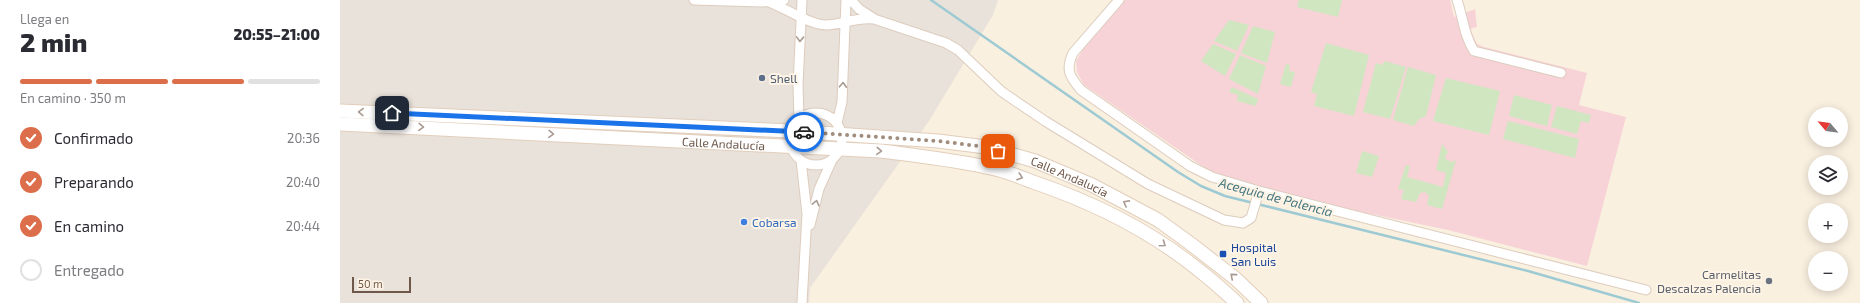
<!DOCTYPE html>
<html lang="es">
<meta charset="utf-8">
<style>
:root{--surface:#fff;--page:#f2f2f3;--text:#2b2b33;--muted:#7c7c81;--line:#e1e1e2;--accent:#dd6e4b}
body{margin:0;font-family:"Exo 2",sans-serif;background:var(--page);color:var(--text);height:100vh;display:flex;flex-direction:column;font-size:15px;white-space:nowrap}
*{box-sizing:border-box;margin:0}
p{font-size:13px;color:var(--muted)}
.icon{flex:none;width:22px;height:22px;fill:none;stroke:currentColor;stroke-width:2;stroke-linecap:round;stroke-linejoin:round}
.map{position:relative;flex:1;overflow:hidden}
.side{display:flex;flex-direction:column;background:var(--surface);width:340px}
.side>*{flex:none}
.needle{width:26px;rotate:299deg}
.buttons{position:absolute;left:1468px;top:107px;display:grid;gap:8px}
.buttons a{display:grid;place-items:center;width:40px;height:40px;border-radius:50%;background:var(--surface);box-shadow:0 2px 10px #0003;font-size:20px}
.scale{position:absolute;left:12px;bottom:10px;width:59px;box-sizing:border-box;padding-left:4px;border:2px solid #6f5749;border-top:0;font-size:11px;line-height:14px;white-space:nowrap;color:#6f5749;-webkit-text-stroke:3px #fef4e5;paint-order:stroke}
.pin{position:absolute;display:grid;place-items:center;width:34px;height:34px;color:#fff;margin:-17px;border-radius:8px;box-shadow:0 2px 6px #0006}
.courier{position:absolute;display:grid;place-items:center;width:40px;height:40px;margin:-20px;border:3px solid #1a73e8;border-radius:50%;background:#fff;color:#222;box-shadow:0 1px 5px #0007}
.head em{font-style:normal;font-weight:800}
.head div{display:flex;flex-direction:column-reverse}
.head{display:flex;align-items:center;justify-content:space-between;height:68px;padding:0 20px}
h1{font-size:26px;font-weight:800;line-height:30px}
.bar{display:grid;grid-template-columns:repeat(4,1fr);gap:6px 4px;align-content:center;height:48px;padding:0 20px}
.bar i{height:5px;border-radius:3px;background:var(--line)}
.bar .active{background:var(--accent)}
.bar p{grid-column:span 4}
ol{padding:0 20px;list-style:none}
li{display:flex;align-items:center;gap:12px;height:44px}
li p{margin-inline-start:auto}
li .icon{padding:4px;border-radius:50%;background:var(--accent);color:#fff;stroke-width:4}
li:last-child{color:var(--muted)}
li i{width:22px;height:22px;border:2px solid var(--line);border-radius:50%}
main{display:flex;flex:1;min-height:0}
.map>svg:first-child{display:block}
</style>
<main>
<section class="side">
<div class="head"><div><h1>2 min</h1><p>Llega en</p></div><em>20:55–21:00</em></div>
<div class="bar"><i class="active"></i><i class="active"></i><i class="active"></i><i></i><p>En camino · 350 m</p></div>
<ol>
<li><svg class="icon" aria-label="check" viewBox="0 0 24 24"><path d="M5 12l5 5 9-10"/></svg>Confirmado<p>20:36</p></li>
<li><svg class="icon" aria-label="check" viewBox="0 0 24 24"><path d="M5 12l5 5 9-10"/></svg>Preparando<p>20:40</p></li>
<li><svg class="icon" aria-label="check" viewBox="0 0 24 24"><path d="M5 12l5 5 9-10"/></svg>En camino<p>20:44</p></li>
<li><i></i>Entregado</li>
</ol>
</section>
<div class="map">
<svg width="1520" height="303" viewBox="0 0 1520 303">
<rect width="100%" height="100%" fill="#faf0e0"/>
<path fill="#e9e2db" d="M0,0H658L653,15L589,121L470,288L469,303H0Z"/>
<path fill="#f7d3d7" d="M785,0H1110L1114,17L1135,9L1137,27L1130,29L1137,44L1144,47L1247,73L1239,105L1286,117L1247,266L1108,230L1017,211L911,185L871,172L744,85L737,72L736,61L750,38Z"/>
<path fill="#cfe6c0" d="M959,0H1002L998,17L957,7Z
M889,20L909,25L897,51L874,41Z
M913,26L935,32L927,63L901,53Z
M986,43L1029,55L1014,116L974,106L977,94L971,92Z
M873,44L896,54L885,76L861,61Z
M900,55L926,66L918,94L889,79Z
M1045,61L1066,67L1050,119L1023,112L1036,63L1042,65Z
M946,64L950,65L949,71L955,72L951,87L940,84Z
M1068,67L1096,75L1086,116L1079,119L1074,126L1053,120Z
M1106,78L1160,91L1149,135L1093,121Z
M892,87L918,99L916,106L897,101L898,95L889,92Z
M1174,95L1212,105L1207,126L1169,116Z
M1217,106L1251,115L1249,123L1241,121L1237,134L1211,127Z
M1168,121L1239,139L1235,158L1163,139Z
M1102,144L1108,152L1105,157L1107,160L1112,162L1116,160L1102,209L1087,205L1089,196L1085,192L1080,193L1076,202L1061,199L1064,190L1058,189L1066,165L1070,166L1067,177L1103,187L1106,173L1096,170Z
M1022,151L1039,156L1032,177L1016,173Z"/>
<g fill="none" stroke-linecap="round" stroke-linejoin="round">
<path stroke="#9dcad3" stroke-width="2.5" d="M591,0L838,172L861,186L885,196L1188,271L1299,303"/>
<defs>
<path id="minor" d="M354,0L422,2L444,0
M511,0L519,9L533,18
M1117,0C1123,17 1124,36 1134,51L1221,73
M429,2C445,8 470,25 486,25C502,25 515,17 534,19L606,43L618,50L661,91L671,98L705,121L808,184L884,220L903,223L911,218L919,191L872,177L850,166L741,90C730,77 725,70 733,53L779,0
M450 139a26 26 0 1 1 52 0a26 26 0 1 1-52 0Z
M459,120L458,85L462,0
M497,123L502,102L506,0
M461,160L467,214L462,303
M919,191L1306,290
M470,225L479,189L492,160"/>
<g id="secondary">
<path id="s1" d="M0,111L451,131L598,141L646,147L695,161L752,185L818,220L851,244L896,279L921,303"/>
<path id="s2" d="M0,124L541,151C579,156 618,160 655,169C668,172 680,177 693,182C752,202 811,231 860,271C873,281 885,292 897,303"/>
</g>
</defs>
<use href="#minor" stroke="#ddccbd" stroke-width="11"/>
<use href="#secondary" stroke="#e2cebb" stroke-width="15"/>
<use href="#minor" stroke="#fff" stroke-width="9"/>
<use href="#secondary" stroke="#fff" stroke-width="13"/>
</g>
<defs><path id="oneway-chevron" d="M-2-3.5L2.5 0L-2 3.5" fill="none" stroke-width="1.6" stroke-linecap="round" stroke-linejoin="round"/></defs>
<g stroke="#a99a92">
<use href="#oneway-chevron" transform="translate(460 39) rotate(92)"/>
<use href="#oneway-chevron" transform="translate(503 85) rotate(-87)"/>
<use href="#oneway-chevron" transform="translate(21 112) rotate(-178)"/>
<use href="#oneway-chevron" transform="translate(81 127) rotate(3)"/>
<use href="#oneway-chevron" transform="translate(211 134) rotate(3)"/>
<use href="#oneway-chevron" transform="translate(539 151) rotate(4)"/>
<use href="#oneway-chevron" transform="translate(680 177) rotate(19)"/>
<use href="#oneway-chevron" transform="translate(476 203) rotate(-76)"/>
<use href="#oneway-chevron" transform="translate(786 203) rotate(-152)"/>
<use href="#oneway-chevron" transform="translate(823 244) rotate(35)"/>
<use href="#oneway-chevron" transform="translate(893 276) rotate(-140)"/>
</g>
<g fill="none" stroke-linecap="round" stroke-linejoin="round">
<path stroke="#a08d7e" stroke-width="4" stroke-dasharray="0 7.2" d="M464,132L598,141L646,147L658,151"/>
<path stroke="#1a73e8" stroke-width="5" d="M52,113L464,132"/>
</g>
<circle fill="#5c6f8a" stroke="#fef4e5" stroke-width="1.5" cx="422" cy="78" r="4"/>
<circle fill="#3f7fe0" stroke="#fef4e5" stroke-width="1.5" cx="404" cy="222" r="4"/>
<rect fill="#1a4fb4" stroke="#fef4e5" stroke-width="1.5" x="879" y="250" width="8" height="8" rx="2"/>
<circle fill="#6b7280" stroke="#fef4e5" stroke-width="1.5" cx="1429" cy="281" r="4"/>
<g text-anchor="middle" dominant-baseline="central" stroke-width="4" stroke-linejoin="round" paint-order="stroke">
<g font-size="12" fill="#4e5e75" stroke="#fef4e5" text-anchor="start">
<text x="430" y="78">Shell</text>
</g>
<g font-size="12" fill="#6f5749" stroke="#fef4e5">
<text stroke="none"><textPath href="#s2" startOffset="384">Calle Andalucía</textPath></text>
<text stroke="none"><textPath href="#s1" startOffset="736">Calle Andalucía</textPath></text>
</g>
<g font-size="12" fill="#366cbe" stroke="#fef4e5" text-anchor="start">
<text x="412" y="222">Cobarsa</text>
</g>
<g font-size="12" fill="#164399" stroke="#fef4e5" text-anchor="start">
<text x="891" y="247">Hospital<tspan x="891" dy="14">San Luis</tspan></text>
</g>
<g font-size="12" fill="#5b616d" stroke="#fef4e5" text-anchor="end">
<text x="1421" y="274">Carmelitas<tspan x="1421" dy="14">Descalzas Palencia</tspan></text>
</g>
<g font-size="13" font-style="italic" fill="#457681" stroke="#fef4e5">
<text transform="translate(936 197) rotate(15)">Acequia de Palencia</text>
</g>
</g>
</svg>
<div class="buttons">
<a><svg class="needle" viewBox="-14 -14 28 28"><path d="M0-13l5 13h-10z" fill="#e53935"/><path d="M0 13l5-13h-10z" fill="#7c7c81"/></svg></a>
<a><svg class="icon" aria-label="layers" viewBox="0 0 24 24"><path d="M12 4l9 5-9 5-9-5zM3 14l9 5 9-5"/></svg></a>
<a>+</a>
<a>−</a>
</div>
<div class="scale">50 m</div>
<div class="pin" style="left:658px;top:151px;background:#ea580c"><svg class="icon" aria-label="bag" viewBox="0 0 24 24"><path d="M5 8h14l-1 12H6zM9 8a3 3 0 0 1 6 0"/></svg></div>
<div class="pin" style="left:52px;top:113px;background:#1f2937"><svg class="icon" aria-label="home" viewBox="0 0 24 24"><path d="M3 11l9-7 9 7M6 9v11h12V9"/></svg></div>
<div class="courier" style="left:464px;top:132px"><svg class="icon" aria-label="car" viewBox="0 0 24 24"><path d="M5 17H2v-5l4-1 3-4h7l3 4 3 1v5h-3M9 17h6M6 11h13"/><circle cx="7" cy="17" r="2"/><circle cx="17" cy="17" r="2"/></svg></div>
</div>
</main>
